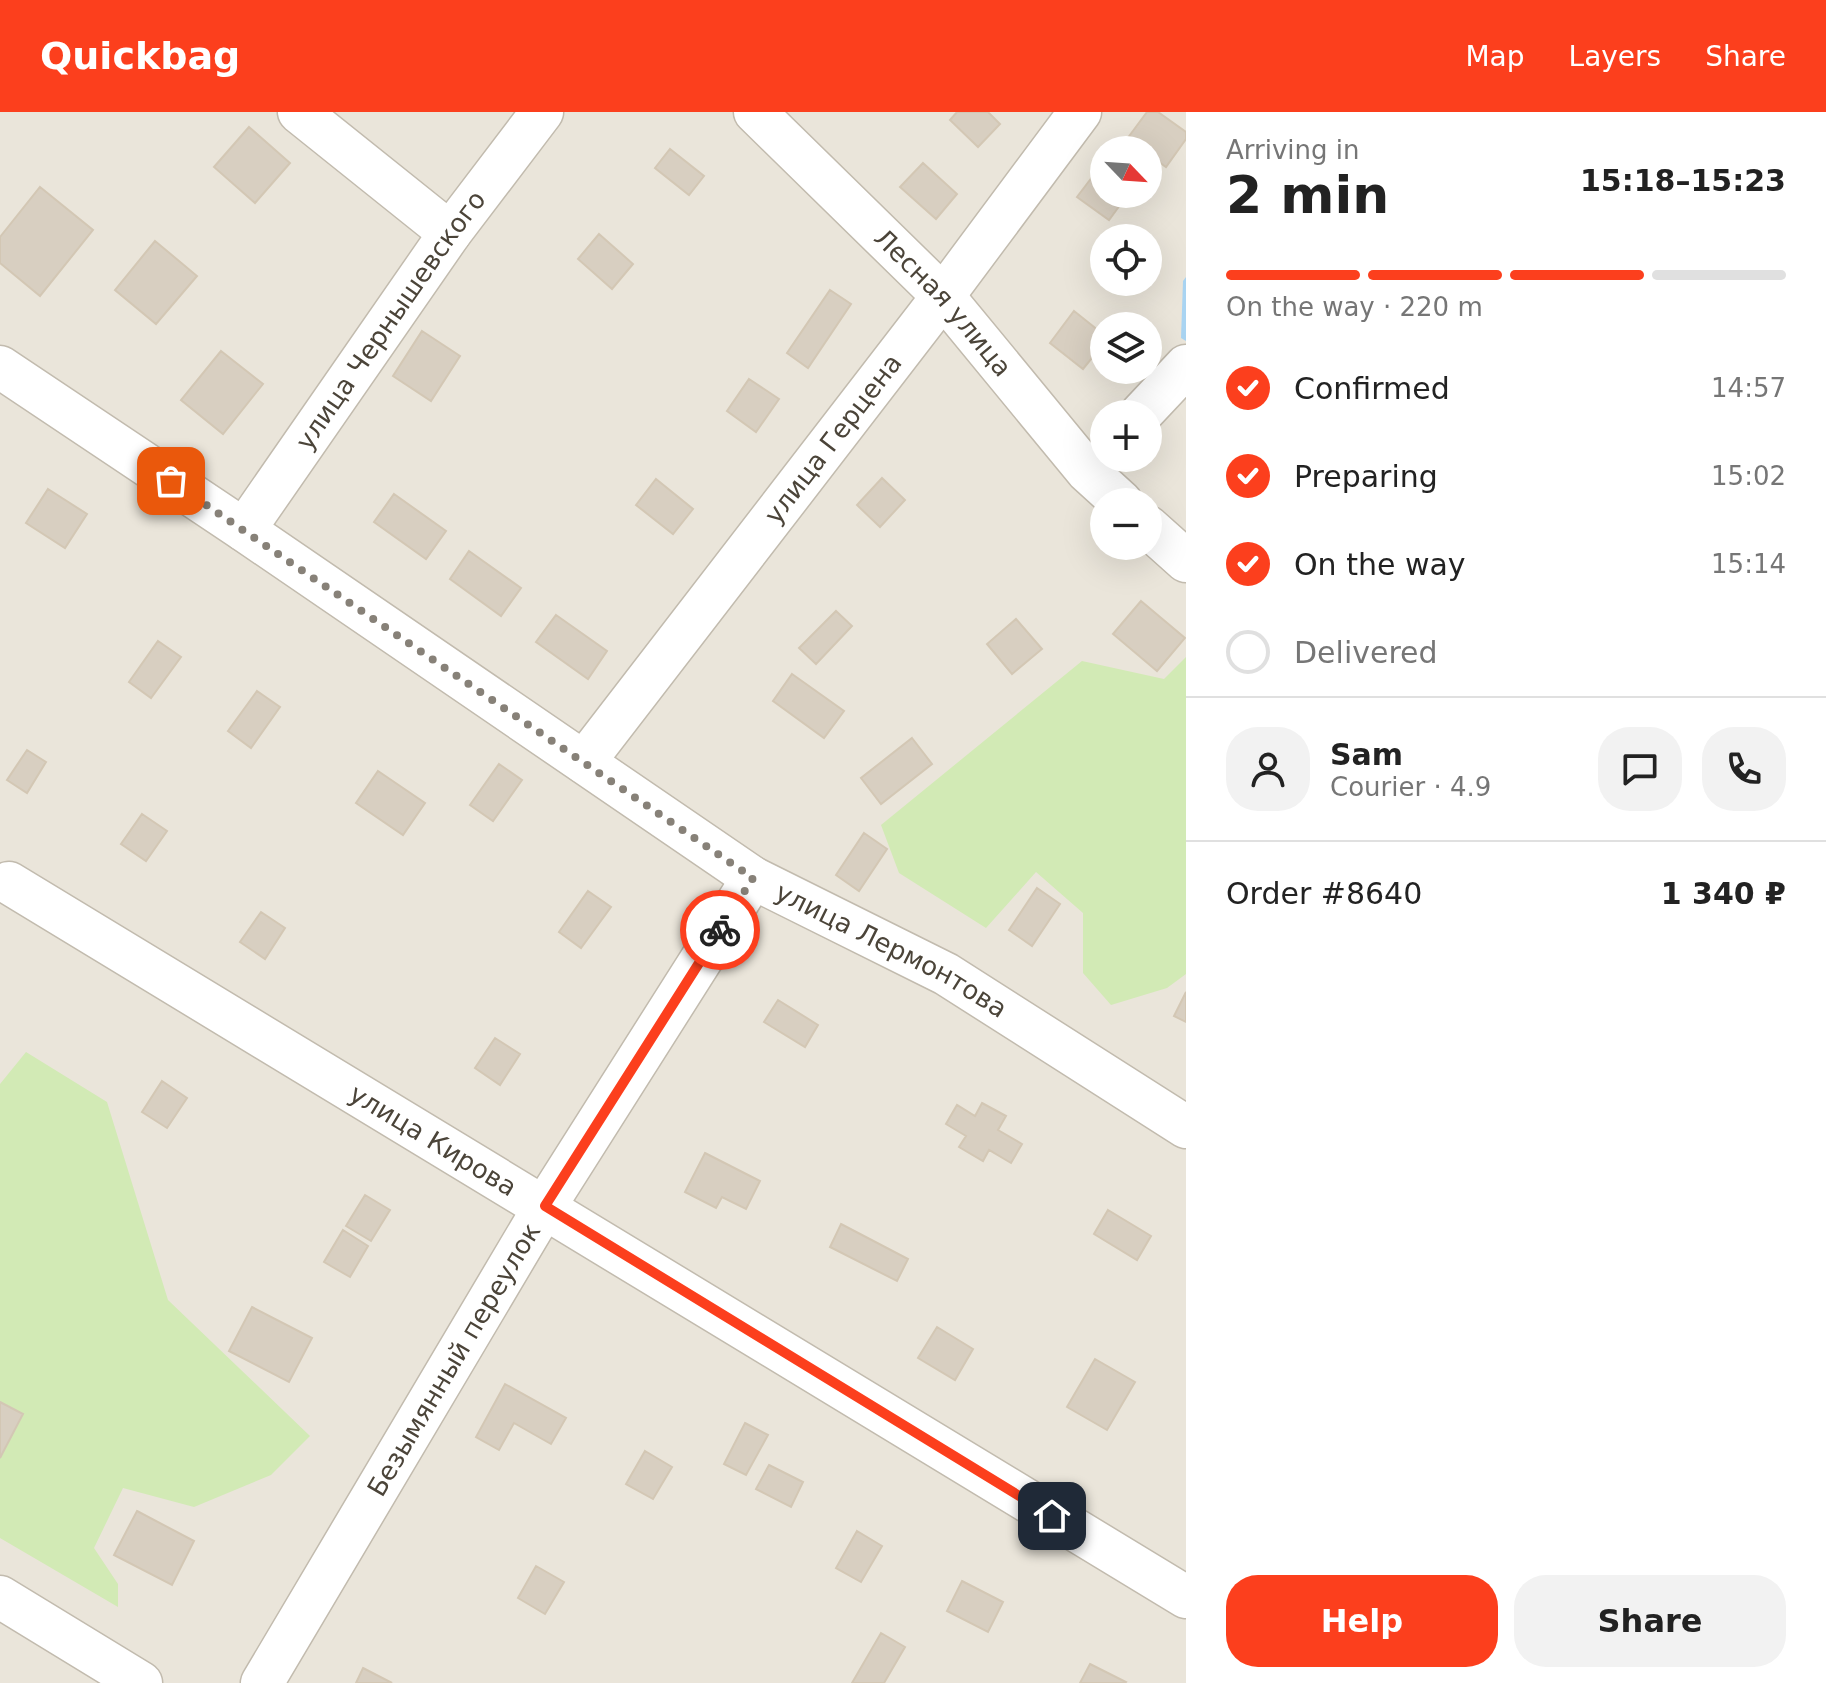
<!DOCTYPE html>
<meta charset="utf-8">
<style>
:root{--surface:#fff;--page:#f2f2f2;--text:#222;--muted:#767676;--line:#e0e0e0;--accent:#fc3f1d}
body{margin:0;font-family:"DejaVu Sans",sans-serif;background:var(--page);color:var(--text);height:100vh;display:flex;flex-direction:column;font-size:30px;white-space:nowrap}
*{box-sizing:border-box;margin:0}
p{font-size:26px;color:var(--muted)}
.icon{flex:none;width:44px;height:44px;fill:none;stroke:currentColor;stroke-width:2;stroke-linecap:round;stroke-linejoin:round}
.map{position:relative;flex:1;overflow:hidden}
.sheet{display:flex;flex-direction:column;background:var(--surface);width:640px}
.sheet>*{flex:none}
.needle{width:52px;rotate:115deg}
.buttons{position:absolute;left:1090px;top:24px;display:grid;gap:16px}
.buttons a{display:grid;place-items:center;width:72px;height:72px;border-radius:50%;background:var(--surface);box-shadow:0 8px 32px #0002;font-size:40px}
.pin{position:absolute;display:grid;place-items:center;width:68px;height:68px;color:#fff;margin:-34px;border-radius:16px;box-shadow:0 4px 12px #0006}
.courier{position:absolute;display:grid;place-items:center;width:80px;height:80px;margin:-40px;border:6px solid #fc3f1d;border-radius:50%;background:#fff;color:#222;box-shadow:0 2px 10px #0007}
.overview em{font-style:normal;font-weight:700}
.overview div{display:flex;flex-direction:column-reverse}
.overview{display:flex;align-items:center;justify-content:space-between;height:136px;padding:0 40px}
h1{font-size:52px;font-weight:700;line-height:60px}
.bar{display:grid;grid-template-columns:repeat(4,1fr);gap:12px 8px;align-content:center;height:96px;padding:0 40px}
.bar i{height:10px;border-radius:6px;background:var(--line)}
.bar .current{background:var(--accent)}
.bar p{grid-column:span 4}
.line{display:flex;align-items:center;gap:20px;padding:0 40px;border-top:2px solid var(--line)}
.line div{flex:1}
.round{display:grid;place-items:center;flex:none;width:84px;height:84px;border-radius:32px;background:var(--page)}
ol{padding:0 40px;list-style:none}
li{display:flex;align-items:center;gap:24px;height:88px}
li p{margin-inline-start:auto}
li .icon{padding:8px;border-radius:50%;background:var(--accent);color:#fff;stroke-width:4}
li:last-child{color:var(--muted)}
li i{width:44px;height:44px;border:4px solid var(--line);border-radius:50%}
.action{display:flex;gap:16px;margin-top:auto;padding:16px 40px}
.action a{flex:1;height:92px;border-radius:32px;background:var(--accent);color:#fff;font-size:32px;font-weight:700;line-height:92px;text-align:center}
.action a+a{background:var(--page);color:var(--text)}
header{display:flex;align-items:center;gap:48px;box-sizing:border-box;height:112px;padding:0 40px;background:var(--accent);color:#fff}
header strong{font-size:38px}
nav{display:flex;gap:44px;margin-inline-start:auto;font-size:28px}
main{display:flex;flex:1;min-height:0}
.map>svg:first-child{display:block}
</style>
<header>
<strong>Quickbag</strong>
<nav><a>Map</a><a>Layers</a><a>Share</a></nav>
</header>
<main>
<div class="map">
<svg width="1186" height="1571" viewBox="0 0 1186 1571">
<rect width="100%" height="100%" fill="#f6f3ec"/>
<path fill="#eae5da" fill-rule="evenodd" d="M0,0H1186V1571H0ZM1104,38H1148V82H1104ZM1104,126H1148V170H1104ZM1104,214H1148V258H1104ZM1104,302H1148V346H1104ZM1104,390H1148V434H1104Z"/>
<path fill="#d2eab5" d="M1186,545V862L1167,876L1111,893L1083,861V801L1036,760L986,816L899,761L881,713L1082,549L1164,567Z
M26,940L107,990L168,1188L310,1324L271,1363L194,1395L123,1376L94,1436L118,1472V1495L0,1426V972Z"/>
<path fill="#a9d4f2" d="M1186,165V229L1181,226L1183,169Z"/>
<path fill="#d8cfc1" stroke="#d3c7b4" stroke-width="2" d="M957,0H988L1000,12L978,35L950,8Z
M1147,0H1158L1186,20V27L1166,55L1148,42V38H1142L1127,27Z
M249,15L290,51L255,91L214,55Z
M670,37L704,64L689,83L655,56Z
M923,51L957,82L936,107L900,75Z
M1099,56L1104,59V82H1128L1109,108L1077,85Z
M40,75L93,118L40,184L0,151V125Z
M599,122L633,152L612,177L578,147Z
M155,129L197,164L156,212L115,178Z
M830,178L851,192L808,256L787,241Z
M1074,199L1104,223V231L1083,257L1050,231Z
M422,219L460,244L431,289L393,264Z
M221,239L263,272L223,322L181,288Z
M749,267L779,287L756,320L727,299Z
M882,366L905,388L880,415L857,393Z
M656,367L693,397L673,422L636,393Z
M48,377L87,402L65,436L26,411Z
M394,382L446,419L426,447L374,410Z
M469,439L521,476L501,504L450,467Z
M1141,489L1185,526L1157,559L1113,522Z
M836,499L852,514L816,552L799,536Z
M556,503L607,539L588,567L536,530Z
M1016,507L1042,537L1012,562L987,532Z
M158,529L181,545L151,586L129,570Z
M792,562L844,599L824,626L773,589Z
M257,579L280,595L251,636L228,619Z
M912,626L932,652L881,692L861,666Z
M27,638L46,650L27,681L7,668Z
M499,652L522,668L493,709L470,693Z
M378,659L425,691L403,723L356,691Z
M142,702L167,719L146,749L121,732Z
M864,721L887,737L859,779L836,763Z
M1037,776L1060,792L1032,834L1009,818Z
M588,779L611,795L581,836L559,820Z
M261,800L285,816L265,847L240,830Z
M1186,880V910L1174,904Z
M778,888L818,913L805,935L764,910Z
M495,926L520,942L500,973L475,956Z
M162,969L187,986L167,1016L142,1000Z
M982,991L1006,1004L998,1018L1022,1032L1011,1051L989,1038L983,1049L959,1035L966,1024L946,1012L957,993L975,1004Z
M705,1041L760,1069L746,1097L722,1085L716,1096L685,1080Z
M365,1083L390,1098L371,1129L346,1114Z
M1108,1098L1151,1124L1137,1148L1094,1122Z
M841,1112L908,1147L897,1169L830,1135Z
M343,1118L368,1134L350,1165L324,1150Z
M252,1195L312,1226L289,1270L229,1239Z
M937,1215L973,1237L955,1268L918,1246Z
M1095,1247L1135,1270L1107,1318L1067,1295Z
M505,1272L566,1306L551,1332L514,1311L499,1338L476,1325Z
M0,1290L23,1302L0,1346Z
M745,1311L768,1323L746,1363L724,1352Z
M645,1339L672,1355L653,1387L626,1372Z
M769,1353L803,1370L791,1395L756,1377Z
M137,1399L194,1429L172,1473L114,1443Z
M857,1419L882,1434L861,1470L836,1456Z
M536,1454L564,1470L545,1502L518,1486Z
M962,1469L1003,1490L988,1520L947,1499Z
M881,1521L905,1535L884,1571H852Z
M1090,1552L1126,1570L1125,1571H1080Z
M363,1556L392,1571H356Z"/>
<g fill="none" stroke-linecap="round" stroke-linejoin="round">
<defs>
<g id="minor">
<path d="M299,0L450,121"/>
<path id="s1" d="M755,0L943,184L1087,359L1121,390"/>
<path id="s2" d="M0,255L244,418L753,766L946,862L1186,1015"/>
<path d="M1141,302L1186,254"/>
<path d="M1148,415L1186,449"/>
<path id="s3" d="M244,418L450,121L542,0"/>
<path id="s4" d="M584,650L943,184L1080,0"/>
<path id="s5" d="M9,771L1186,1485"/>
<path d="M0,1485L141,1571"/>
<path id="s6" d="M262,1571L545,1094L753,766"/>
</g>
</defs>
<use href="#minor" stroke="#c2bbae" stroke-width="45"/>
<use href="#minor" stroke="#fff" stroke-width="42"/>
</g>
<g fill="none" stroke-linecap="round" stroke-linejoin="round">
<path stroke="#878178" stroke-width="8" stroke-dasharray="0 14.4" d="M171,369L753,766L720,818"/>
<path stroke="#fc3f1d" stroke-width="10" d="M720,818L545,1094L1052,1404"/>
</g>
<g text-anchor="middle" dominant-baseline="central" stroke-width="6" stroke-linejoin="round" paint-order="stroke">
<g font-size="26" fill="#4b4439" stroke="#fff">
<text stroke="none"><textPath href="#s1" startOffset="268">Лесная улица</textPath></text>
<text stroke="none"><textPath href="#s3" startOffset="256">улица Чернышевского</textPath></text>
<text stroke="none"><textPath href="#s4" startOffset="408">улица Герцена</textPath></text>
<text stroke="none"><textPath href="#s2" startOffset="1066">улица Лермонтова</textPath></text>
<text stroke="none"><textPath href="#s5" startOffset="496">улица Кирова</textPath></text>
<text stroke="none"><textPath href="#s6" startOffset="376">Безымянный переулок</textPath></text>
</g>
</g>
</svg>
<div class="buttons">
<a><svg class="needle" viewBox="-14 -14 28 28"><path d="M0-13l5 13h-10z" fill="#e53935"/><path d="M0 13l5-13h-10z" fill="#767676"/></svg></a>
<a><svg class="icon" aria-label="locate" viewBox="0 0 24 24"><circle cx="12" cy="12" r="6"/><path d="M12 2v4M12 18v4M2 12h4M18 12h4"/></svg></a>
<a><svg class="icon" aria-label="layers" viewBox="0 0 24 24"><path d="M12 4l9 5-9 5-9-5zM3 14l9 5 9-5"/></svg></a>
<a>+</a>
<a>−</a>
</div>
<div class="pin" style="left:171px;top:369px;background:#ea580c"><svg class="icon" aria-label="bag" viewBox="0 0 24 24"><path d="M5 8h14l-1 12H6zM9 8a3 3 0 0 1 6 0"/></svg></div>
<div class="pin" style="left:1052px;top:1404px;background:#1f2937"><svg class="icon" aria-label="home" viewBox="0 0 24 24"><path d="M3 11l9-7 9 7M6 9v11h12V9"/></svg></div>
<div class="courier" style="left:720px;top:818px"><svg class="icon" aria-label="bike" viewBox="0 0 24 24"><circle cx="6" cy="16" r="4"/><circle cx="18" cy="16" r="4"/><path d="M6 16l4-8h5l3 8M10 8l3 8H6M13 5h3"/></svg></div>
</div>
<section class="sheet">
<div class="overview"><div><h1>2 min</h1><p>Arriving in</p></div><em>15:18–15:23</em></div>
<div class="bar"><i class="current"></i><i class="current"></i><i class="current"></i><i></i><p>On the way · 220 m</p></div>
<ol>
<li><svg class="icon" aria-label="check" viewBox="0 0 24 24"><path d="M5 12l5 5 9-10"/></svg>Confirmed<p>14:57</p></li>
<li><svg class="icon" aria-label="check" viewBox="0 0 24 24"><path d="M5 12l5 5 9-10"/></svg>Preparing<p>15:02</p></li>
<li><svg class="icon" aria-label="check" viewBox="0 0 24 24"><path d="M5 12l5 5 9-10"/></svg>On the way<p>15:14</p></li>
<li><i></i>Delivered</li>
</ol>
<div class="line" style="height:144px"><a class="round"><svg class="icon" aria-label="person" viewBox="0 0 24 24"><circle cx="12" cy="8" r="4"/><path d="M4 21q1-7 8-7t8 7"/></svg></a><div><b>Sam</b><p>Courier · 4.9</p></div><a class="round"><svg class="icon" aria-label="chat" viewBox="0 0 24 24"><path d="M4 5h16v11H9l-5 4z"/></svg></a><a class="round"><svg class="icon" aria-label="phone" viewBox="0 0 24 24"><path d="M5 4h4l2 5-3 2q2 4 5 5l2-3 5 2v4C11 20 4 13 5 4z"/></svg></a></div>
<div class="line" style="height:104px"><div>Order #8640</div><b>1 340 ₽</b></div>
<div class="action"><a>Help</a><a>Share</a></div>
</section>
</main>
